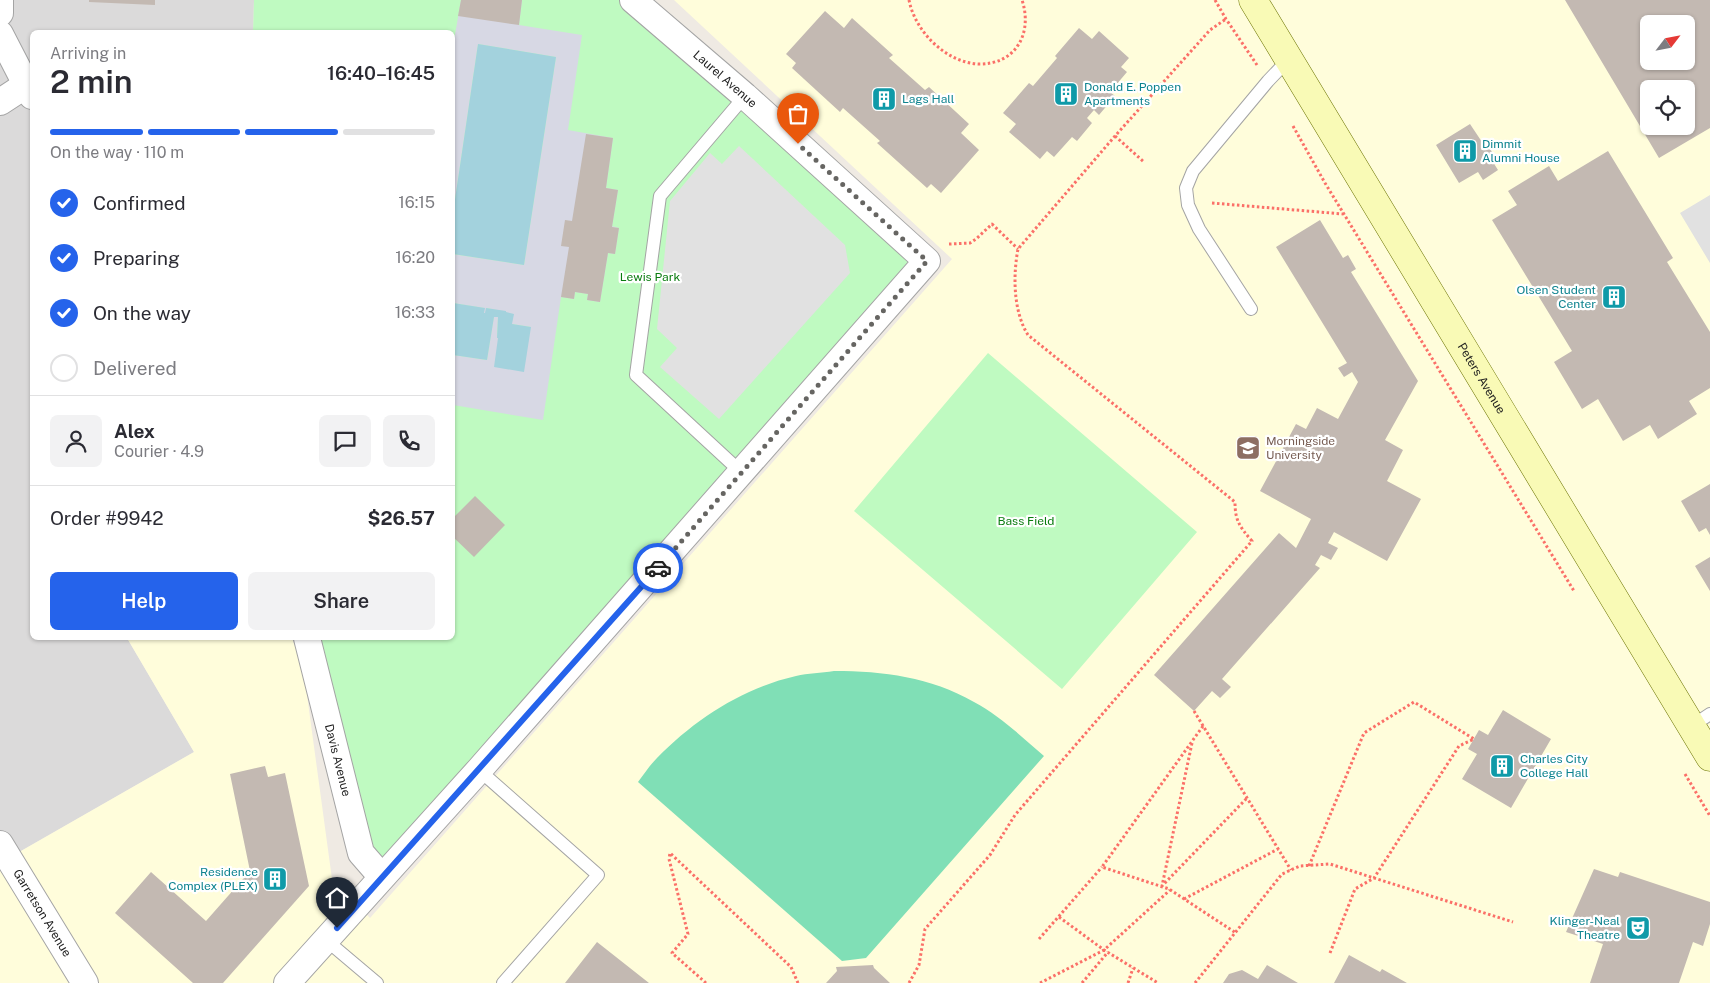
<!DOCTYPE html>
<meta charset="utf-8">
<style>
:root{--surface:#fff;--page:#f2f2f3;--text:#2b2b33;--muted:#7c7c81;--line:#e1e1e2;--accent:#2563eb}
body{margin:0;font-family:"Public Sans",sans-serif;background:var(--page);color:var(--text);height:100vh;display:flex;flex-direction:column;font-size:19px;white-space:nowrap}
*{box-sizing:border-box;margin:0}
p{font-size:16px;color:var(--muted)}
.icon{flex:none;width:28px;height:28px;fill:none;stroke:currentColor;stroke-width:2;stroke-linecap:round;stroke-linejoin:round}
.map{position:relative;flex:1;overflow:hidden}
.drawer{position:absolute;left:30px;top:30px;width:425px;height:610px;display:flex;flex-direction:column;background:var(--surface);border-radius:8px;box-shadow:0 1px 4px #0004}
.drawer>*{flex:none}
.needle{width:32px;rotate:58deg}
.buttons{position:absolute;left:1640px;top:15px;display:grid;gap:10px}
.buttons a{display:grid;place-items:center;width:55px;height:55px;border-radius:8px;background:var(--surface);box-shadow:0 1px 4px #0004;font-size:25px}
.pin{position:absolute;display:grid;place-items:center;width:42px;height:42px;color:#fff;margin:-51px -21px;border-radius:50% 50% 50% 0;rotate:-45deg;box-shadow:0 0 5px #0007}
.pin .icon{rotate:45deg}
.courier{position:absolute;display:grid;place-items:center;width:50px;height:50px;margin:-25px;border:4px solid #2563eb;border-radius:50%;background:#fff;color:#222;box-shadow:0 1px 6px #0007}
.overview em{font-style:normal;font-weight:600}
.overview div{display:flex;flex-direction:column-reverse}
.overview{display:flex;align-items:center;justify-content:space-between;height:85px;padding:0 20px}
h1{font-size:32px;font-weight:600;line-height:38px}
.bar{display:grid;grid-template-columns:repeat(4,1fr);gap:8px 5px;align-content:center;height:60px;padding:0 20px}
.bar i{height:6px;border-radius:4px;background:var(--line)}
.bar .selected{background:var(--accent)}
.bar p{grid-column:span 4}
.line{display:flex;align-items:center;gap:12px;padding:0 20px;border-top:1px solid var(--line)}
.line div{flex:1}
.round{display:grid;place-items:center;flex:none;width:52px;height:52px;border-radius:8px;background:var(--page)}
ol{padding:0 20px;list-style:none}
li{display:flex;align-items:center;gap:15px;height:55px}
li p{margin-inline-start:auto}
li .icon{padding:5px;border-radius:50%;background:var(--accent);color:#fff;stroke-width:4}
li:last-child{color:var(--muted)}
li i{width:28px;height:28px;border:2px solid var(--line);border-radius:50%}
.button{display:flex;gap:10px;margin-top:auto;padding:10px 20px}
.button a{flex:1;height:58px;border-radius:8px;background:var(--accent);color:#fff;font-size:20px;font-weight:600;line-height:58px;text-align:center}
.button a+a{background:var(--page);color:var(--text)}
.map>svg:first-child{display:block}
</style>
<div class="map">
<svg width="1710" height="983" viewBox="0 0 1710 983">
<rect width="100%" height="100%" fill="#efeae3"/>
<path fill="#dbdada" d="M0,0H254L253,32H32V638H127L194,752L0,863Z"/>
<path fill="#fffddb" fill-rule="evenodd" d="M674,0H1710V983H0V863L194,752L127,638H292L304,673L332,879L370,918L952,259ZM1649,24H1686V61H1649ZM1649,89H1686V126H1649Z"/>
<path fill="#bffac1" d="M254,0H633L927,262L371,891L308,638H452V32H253Z
M988,353L1197,532L1062,689L854,511Z"/>
<path fill="#80dfb6" d="M834,671C884,671 930,677 974,702C1000,716 1022,737 1044,756L866,958L842,961L638,782C644,774 650,765 657,758C695,719 743,688 796,676C808,673 821,673 834,671Z"/>
<path fill="#e1e1e1" d="M739,146L845,245L850,273L719,419L660,367L677,348L657,329L670,201L710,153L722,164Z
M1710,195V263L1680,213Z"/>
<path fill="#d7d8e4" d="M461,0H522L519,25L582,35L568,130L613,138L606,188L618,190L612,226L619,228L615,254L608,253L600,302L587,300L588,294L575,292L574,299L561,297L543,420L453,405V355L487,360L494,316L498,317L497,337L531,327L512,324L506,312L487,308L486,314L484,313V308L453,303L452,254L524,265L556,57L478,44L453,213L452,52Z"/>
<path fill="#a3d2dd" d="M478,44L556,57L524,265L453,254V213Z
M453,303L485,308L484,313H485L486,308L506,311V312L514,314L512,324L531,327L524,372L494,367L498,338H497L498,317H494L487,360L453,355Z"/>
<path fill="#c3b9b2" fill-rule="evenodd" d="M89,0H155V5L89,2Z
M461,0H522L519,25L458,16Z
M1565,0H1710V128L1659,158ZM1649,24H1686V61H1649ZM1649,89H1686V126H1649Z
M825,11L844,28L852,18L893,55L889,58L925,90L929,87L969,124L961,133L979,150L941,193L931,184L927,188L877,143L880,141L843,108L840,112L792,68L796,63L786,54Z
M1079,28L1092,39L1099,31L1129,58L1121,67L1127,72L1110,92L1115,96L1099,115L1094,110L1087,118L1092,123L1077,141L1072,137L1054,157L1047,151L1040,159L1009,132L1016,124L1003,113L1029,83L1033,86L1057,58L1055,56Z
M1470,124L1482,142L1485,140L1495,157L1491,159L1498,170L1483,180L1478,172L1459,183L1436,145Z
M586,134L613,138L606,188L618,190L612,227L619,228L615,254L608,253L600,302L587,300L588,294L575,292L574,299L561,297L569,247L561,246L565,220L572,221Z
M1608,151L1673,258L1667,262L1710,332V388L1689,401L1697,414L1658,439L1650,425L1623,441L1598,399L1582,409L1554,362L1572,351L1492,220L1517,205L1508,191L1549,166L1558,181Z
M1320,220L1343,258L1348,255L1356,269L1351,272L1418,381L1385,440L1403,450L1387,481L1421,499L1387,561L1334,532L1328,543L1338,548L1331,560L1321,555L1315,565L1320,568L1222,679L1231,687L1220,698L1212,691L1194,711L1154,675L1279,533L1296,548L1311,519L1260,491L1296,424L1306,429L1317,408L1338,419L1358,382L1352,372L1344,377L1338,368L1347,363L1276,247Z
M1710,484V535L1706,528L1699,532L1681,501Z
M475,496L505,525L474,557L452,536V519Z
M1710,557V591L1695,566Z
M1503,710L1551,739L1511,808L1462,779L1477,754L1468,749L1479,730L1488,735Z
M265,766L268,777L285,773L309,886L223,983H193L115,913L151,872L206,921L250,871L230,774Z
M1594,869L1618,877L1620,872L1710,902V924L1703,946L1693,942L1679,983H1590L1603,944L1566,932Z
M597,942L649,983H565Z
M1349,955L1380,972L1382,969L1407,983H1334Z
M873,965L874,968L890,983H826L837,971L836,967Z
M1267,965L1298,983H1223L1229,974L1242,970L1258,979Z"/>
<g fill="none" stroke-linecap="round" stroke-linejoin="round">
<defs>
<path id="lane" d="M1251,309L1199,229L1188,205L1186,188L1193,171L1268,81L1289,59
M742,473L636,375L660,196L745,96
M1692,726L1710,714
M479,770L598,875L503,983
M326,940L377,983"/>
<g id="street">
<path d="M0,13V0"/>
<path d="M0,34L32,96"/>
<path d="M0,102L26,85"/>
<path id="s1" d="M307,638L361,853L381,876"/>
<path id="s2" d="M0,844L85,983"/>
<path d="M287,983L479,770L927,261L745,96L633,0"/>
</g>
<g id="secondary">
<path id="s3" d="M1253,0L1710,757"/>
</g>
</defs>
<use href="#lane" stroke="#a4a4a4" stroke-width="14"/>
<use href="#street" stroke="#a4a4a4" stroke-width="28"/>
<use href="#secondary" stroke="#6d7504" stroke-width="29"/>
<path stroke="#fb7068" stroke-width="3" stroke-dasharray="2.5 2.5" stroke-linecap="butt" d="M909,0C915,31 945,62 978,64C1016,65 1033,33 1022,0
M1215,0L1226,19L1257,65
M1293,126L1325,183L1574,591
M1115,136L1144,162
M1212,203L1343,214
M949,244L970,243L976,239L992,224L1018,249
M1194,711L1291,870
M1203,726L1102,867L1169,889L1236,933
M1192,743L1162,886L1247,798
M1685,774L1710,816
M1309,866L1364,733L1414,702L1474,739L1459,746L1374,878L1355,889L1330,953
M1184,899L1278,849
M1059,917L1104,950L1158,983
M1039,939L1102,867
M706,983L672,953L688,934L669,859L670,853L791,967L798,983
M909,983L919,965L925,929L990,855L1015,815L1252,541C1240,527 1235,521 1235,502L1028,335C1013,311 1013,275 1018,249L1115,136L1210,30L1226,19
M1040,983L1104,950L1170,890
M1082,983L1108,952
M1128,983L1133,968
M1195,983L1282,874L1300,866L1330,864L1513,922"/>
<use href="#lane" stroke="#fff" stroke-width="12"/>
<use href="#street" stroke="#fff" stroke-width="26"/>
<use href="#secondary" stroke="#f9fab6" stroke-width="28"/>
</g>
<g fill="none" stroke-linecap="round" stroke-linejoin="round">
<path stroke="#666562" stroke-width="5" stroke-dasharray="0 9" d="M658,568L927,261L798,144"/>
<path stroke="#2563eb" stroke-width="6" d="M337,928L658,568"/>
</g>
<defs>
<symbol id="building-square" viewBox="-11 -11 22 22"><rect x="-9" y="-9" width="18" height="18" rx="4" fill="#0f9aa8" stroke="#fff"/><path d="M-4-6H4V6H1V3H-1V6H-4ZM-2.5-4.3h1.7v1.8h-1.7ZM.8-4.3h1.7v1.8H.8ZM-2.5-1h1.7V.8h-1.7ZM.8-1h1.7V.8H.8Z" fill="#fff"/></symbol>
<symbol id="university-square" viewBox="-11 -11 22 22"><rect x="-9" y="-9" width="18" height="18" rx="4" fill="#8d6e63" stroke="#fff"/><path d="M0-5L7-2L0 1L-7-2ZM-4 1L0 2.5L4 1V4Q0 6-4 4Z" fill="#fff"/></symbol>
<symbol id="theatre-square" viewBox="-11 -11 22 22"><rect x="-9" y="-9" width="18" height="18" rx="4" fill="#0f9aa8" stroke="#fff"/><path d="M-5-5.5Q0-4 5-5.5V0Q5 5 0 6Q-5 5-5 0ZM-3.3-2.5H-1v1.5H-3.3ZM1-2.5H3.3v1.5H1ZM-2.8 1Q0 5.5 2.8 1Z" fill="#fff"/></symbol>
</defs>
<g fill-rule="evenodd">
<use href="#building-square" x="1052" y="80" width="28" height="28"/>
<use href="#building-square" x="870" y="85" width="28" height="28"/>
<use href="#building-square" x="1451" y="137" width="28" height="28"/>
<use href="#building-square" x="1600" y="283" width="28" height="28"/>
<use href="#university-square" x="1234" y="434" width="28" height="28"/>
<use href="#building-square" x="1488" y="752" width="28" height="28"/>
<use href="#building-square" x="261" y="865" width="28" height="28"/>
<use href="#theatre-square" x="1624" y="914" width="28" height="28"/>
</g>
<g text-anchor="middle" dominant-baseline="central" stroke-width="4.5" stroke-linejoin="round" paint-order="stroke">
<g font-size="12" fill="#1d1d1d" stroke="#fff">
<text transform="translate(725 79) rotate(41)">Laurel Avenue</text>
<text stroke="none"><textPath href="#s3" startOffset="442">Peters Avenue</textPath></text>
<text stroke="none"><textPath href="#s1" startOffset="126">Davis Avenue</textPath></text>
<text stroke="none"><textPath href="#s2" startOffset="81">Garretson Avenue</textPath></text>
</g>
<g font-size="12" fill="#0d838f" stroke="#fff" text-anchor="start">
<text x="1084" y="87">Donald E. Poppen<tspan x="1084" dy="14">Apartments</tspan></text>
<text x="902" y="99">Lags Hall</text>
<text x="1482" y="144">Dimmit<tspan x="1482" dy="14">Alumni House</tspan></text>
<text x="1596" y="290" text-anchor="end">Olsen Student<tspan x="1596" dy="14">Center</tspan></text>
<text x="1520" y="759">Charles City<tspan x="1520" dy="14">College Hall</tspan></text>
<text x="258" y="872" text-anchor="end">Residence<tspan x="258" dy="14">Complex (PLEX)</tspan></text>
<text x="1620" y="921" text-anchor="end">Klinger-Neal<tspan x="1620" dy="14">Theatre</tspan></text>
</g>
<g font-size="12" fill="#0a7c0f" stroke="#fff">
<text x="650" y="277">Lewis Park</text>
<text x="1026" y="521">Bass Field</text>
</g>
<g font-size="12" fill="#785e54" stroke="#fff" text-anchor="start">
<text x="1266" y="441">Morningside<tspan x="1266" dy="14">University</tspan></text>
</g>
</g>
</svg>
<div class="buttons">
<a><svg class="needle" viewBox="-14 -14 28 28"><path d="M0-13l5 13h-10z" fill="#e53935"/><path d="M0 13l5-13h-10z" fill="#7c7c81"/></svg></a>
<a><svg class="icon" aria-label="locate" viewBox="0 0 24 24"><circle cx="12" cy="12" r="6"/><path d="M12 2v4M12 18v4M2 12h4M18 12h4"/></svg></a>
</div>
<div class="pin" style="left:798px;top:144px;background:#ea580c"><svg class="icon" aria-label="bag" viewBox="0 0 24 24"><path d="M5 8h14l-1 12H6zM9 8a3 3 0 0 1 6 0"/></svg></div>
<div class="pin" style="left:337px;top:928px;background:#1f2937"><svg class="icon" aria-label="home" viewBox="0 0 24 24"><path d="M3 11l9-7 9 7M6 9v11h12V9"/></svg></div>
<div class="courier" style="left:658px;top:568px"><svg class="icon" aria-label="car" viewBox="0 0 24 24"><path d="M5 17H2v-5l4-1 3-4h7l3 4 3 1v5h-3M9 17h6M6 11h13"/><circle cx="7" cy="17" r="2"/><circle cx="17" cy="17" r="2"/></svg></div>
<section class="drawer">
<div class="overview"><div><h1>2 min</h1><p>Arriving in</p></div><em>16:40–16:45</em></div>
<div class="bar"><i class="selected"></i><i class="selected"></i><i class="selected"></i><i></i><p>On the way · 110 m</p></div>
<ol>
<li><svg class="icon" aria-label="check" viewBox="0 0 24 24"><path d="M5 12l5 5 9-10"/></svg>Confirmed<p>16:15</p></li>
<li><svg class="icon" aria-label="check" viewBox="0 0 24 24"><path d="M5 12l5 5 9-10"/></svg>Preparing<p>16:20</p></li>
<li><svg class="icon" aria-label="check" viewBox="0 0 24 24"><path d="M5 12l5 5 9-10"/></svg>On the way<p>16:33</p></li>
<li><i></i>Delivered</li>
</ol>
<div class="line" style="height:90px"><a class="round"><svg class="icon" aria-label="person" viewBox="0 0 24 24"><circle cx="12" cy="8" r="4"/><path d="M4 21q1-7 8-7t8 7"/></svg></a><div><b>Alex</b><p>Courier · 4.9</p></div><a class="round"><svg class="icon" aria-label="chat" viewBox="0 0 24 24"><path d="M4 5h16v11H9l-5 4z"/></svg></a><a class="round"><svg class="icon" aria-label="phone" viewBox="0 0 24 24"><path d="M5 4h4l2 5-3 2q2 4 5 5l2-3 5 2v4C11 20 4 13 5 4z"/></svg></a></div>
<div class="line" style="height:65px"><div>Order #9942</div><b>$26.57</b></div>
<div class="button"><a>Help</a><a>Share</a></div>
</section>
</div>
